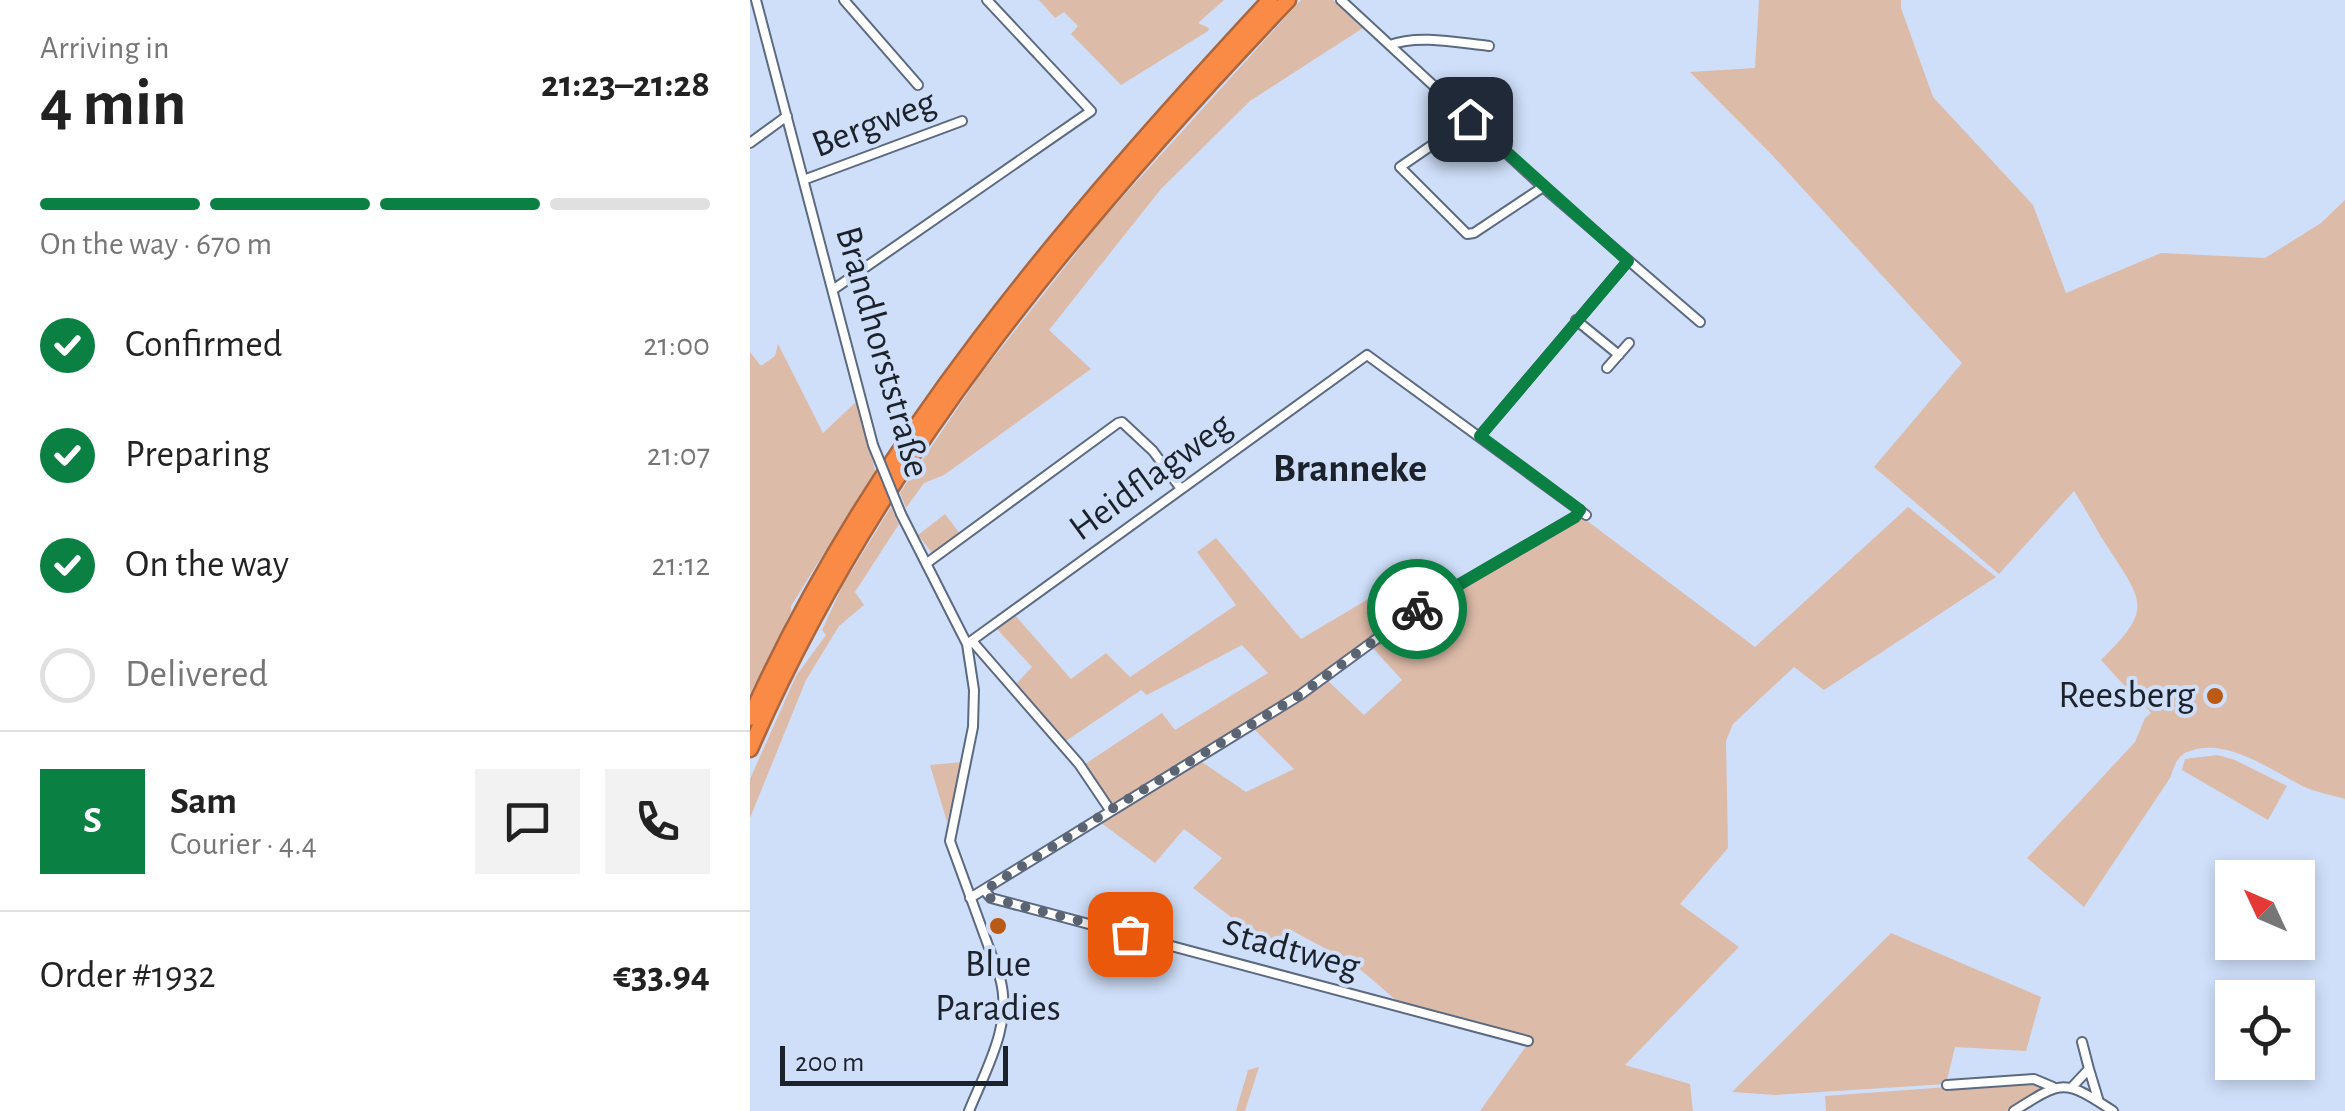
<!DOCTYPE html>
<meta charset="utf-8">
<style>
:root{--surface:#fff;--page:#f2f2f2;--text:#222;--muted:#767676;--line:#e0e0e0;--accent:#0b8043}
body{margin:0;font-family:"Alegreya Sans",sans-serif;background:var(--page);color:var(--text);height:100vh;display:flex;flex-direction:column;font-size:38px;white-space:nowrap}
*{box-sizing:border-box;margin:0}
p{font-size:32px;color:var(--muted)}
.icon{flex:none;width:55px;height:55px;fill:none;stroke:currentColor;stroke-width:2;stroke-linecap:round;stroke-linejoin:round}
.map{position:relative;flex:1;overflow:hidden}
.panel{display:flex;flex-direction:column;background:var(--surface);width:750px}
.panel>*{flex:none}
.needle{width:65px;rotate:314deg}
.fabs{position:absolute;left:1465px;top:860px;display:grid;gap:20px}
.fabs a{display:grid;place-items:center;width:100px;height:100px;border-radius:0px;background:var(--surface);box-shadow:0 5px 15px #0003;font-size:50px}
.scale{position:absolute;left:30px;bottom:25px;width:228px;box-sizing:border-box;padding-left:10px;border:5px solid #1c222b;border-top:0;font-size:28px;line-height:35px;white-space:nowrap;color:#1c222b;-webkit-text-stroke:8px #cfdff9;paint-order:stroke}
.pin{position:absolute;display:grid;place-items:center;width:85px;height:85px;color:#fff;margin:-42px;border-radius:20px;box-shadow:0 5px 15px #0006}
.courier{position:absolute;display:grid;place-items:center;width:100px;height:100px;margin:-50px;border:8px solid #0b8043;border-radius:50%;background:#fff;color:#222;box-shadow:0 2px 12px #0007}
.head em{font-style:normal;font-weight:600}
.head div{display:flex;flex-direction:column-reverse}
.head{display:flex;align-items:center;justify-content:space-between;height:170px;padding:0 40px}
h1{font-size:65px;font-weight:600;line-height:75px}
.bar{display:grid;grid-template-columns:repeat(4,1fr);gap:15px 10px;align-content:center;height:120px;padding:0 40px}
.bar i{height:12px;border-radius:8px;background:var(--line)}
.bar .on{background:var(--accent)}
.bar p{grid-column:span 4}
.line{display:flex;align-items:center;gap:25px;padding:0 40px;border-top:2px solid var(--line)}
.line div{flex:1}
.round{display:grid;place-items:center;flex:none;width:105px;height:105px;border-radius:0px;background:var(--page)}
ol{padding:0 40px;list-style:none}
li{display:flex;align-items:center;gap:30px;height:110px}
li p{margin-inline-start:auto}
li .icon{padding:10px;border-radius:50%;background:var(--accent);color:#fff;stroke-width:4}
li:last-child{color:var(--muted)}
li i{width:55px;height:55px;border:5px solid var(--line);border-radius:50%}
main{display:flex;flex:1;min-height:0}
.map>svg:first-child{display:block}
</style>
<main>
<section class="panel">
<div class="head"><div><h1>4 min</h1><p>Arriving in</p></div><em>21:23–21:28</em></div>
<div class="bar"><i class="on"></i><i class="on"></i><i class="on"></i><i></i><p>On the way · 670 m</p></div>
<ol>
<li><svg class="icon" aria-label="check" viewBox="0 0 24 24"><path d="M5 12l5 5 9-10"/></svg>Confirmed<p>21:00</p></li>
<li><svg class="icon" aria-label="check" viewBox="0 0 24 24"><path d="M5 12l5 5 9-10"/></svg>Preparing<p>21:07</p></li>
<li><svg class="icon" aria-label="check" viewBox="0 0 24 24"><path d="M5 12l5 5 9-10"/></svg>On the way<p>21:12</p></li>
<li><i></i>Delivered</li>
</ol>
<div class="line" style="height:180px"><b class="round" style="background:var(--accent);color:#fff">S</b><div><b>Sam</b><p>Courier · 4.4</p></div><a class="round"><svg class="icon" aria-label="chat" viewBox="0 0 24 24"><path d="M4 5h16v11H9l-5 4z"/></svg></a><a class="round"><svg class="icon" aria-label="phone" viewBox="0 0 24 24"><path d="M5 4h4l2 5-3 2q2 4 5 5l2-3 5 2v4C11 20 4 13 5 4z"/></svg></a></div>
<div class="line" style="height:130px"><div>Order #1932</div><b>€33.94</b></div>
</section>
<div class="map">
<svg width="1595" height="1111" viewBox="0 0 1595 1111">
<rect width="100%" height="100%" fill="#cfdff9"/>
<path fill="#ddbba9" d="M289,0H474L448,23L459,28L458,31L371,85L321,34L328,26L314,12L305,18Z
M551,0H583L613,28L500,101L411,189L299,330L341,369L194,475L174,483L156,508L150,493L230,375L352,220Z
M1009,0H1151V8L1183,97L1283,205L1316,293L1411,253L1515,258L1571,223L1595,200V799C1582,795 1569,793 1557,788C1523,772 1476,735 1437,752C1426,757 1424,768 1420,778L1334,907L1277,858L1385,742L1395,718L1401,713L1383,691L1380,692L1351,660C1403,609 1394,603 1357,546C1345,528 1336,509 1324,491L1249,574L1124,467L1212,363L1023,156L940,72L1005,68Z
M28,344L73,433L108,400L125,471L41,606V612L0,694V352L11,366L25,356Z
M141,507L149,524L105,592L114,605L89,626L56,680L0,818V779L46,676L76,635L72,630L93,585Z
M1158,507L1246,577L1074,690L1044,667L983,724L976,741L978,848L930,904L989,947L875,1065L940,1084L943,1111H730L779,1042L647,1001L604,964L539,929L531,955L443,888L472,858L434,829L405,863L350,822L449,760L496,792L544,769L503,728L577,680L614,715L652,680L621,646L668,611L832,517L1005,647Z
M195,514L210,534L182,553L168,535Z
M466,538L551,639L625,595L644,622L547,692L384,793L360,804L335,764L412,713L425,730L518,673L492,645L397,695L391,690L310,745L264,686L282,667L246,628L264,614L321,679L356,653L380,677L486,605L447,552Z
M1467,755L1485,760L1537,786L1518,820L1432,770L1435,759Z
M213,762L197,822L180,765Z
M1141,933L1291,997L1276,1051L1205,1047L1196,1084L1025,1095L982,1092Z
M509,1067L495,1111H486L498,1070Z
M1280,1081L1295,1087L1257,1111H1076L1075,1096Z"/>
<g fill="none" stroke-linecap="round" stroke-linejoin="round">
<defs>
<path id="minor" d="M6,0L123,445
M94,0L168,85
M591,0L793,187L950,322
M640,45C668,34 710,43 739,46
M720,119L650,167L717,234L724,233L793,187
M0,143L37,116
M56,179L212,121
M84,289L341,111L237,0
M826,320L869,355
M857,368L879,343
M730,436L878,261
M151,514L217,644L224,690L223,727L200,841L250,978C263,1024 236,1069 219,1111
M177,563L368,423L372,422L403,451L431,489
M222,641L329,764L360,810
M217,644L617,355L836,515
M235,891L241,898L778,1041
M220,898L550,695L666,610L825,517L830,510
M1339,1069L1349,1102
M1197,1085L1284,1079L1303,1087
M1322,1087L1339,1069L1332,1042
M1264,1111C1313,1080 1314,1079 1363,1111"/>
<path id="motorway" d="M0,718C121,446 319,217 520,0
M0,749C123,465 326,222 538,0"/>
</defs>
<use href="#minor" stroke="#5c6a81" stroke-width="12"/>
<use href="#motorway" stroke="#ac663d" stroke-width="19"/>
<use href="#minor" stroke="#fff" stroke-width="8"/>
<use href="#motorway" stroke="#fa8b47" stroke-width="14"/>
<defs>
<path id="minor-bridge" d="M123,445L151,514"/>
</defs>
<use href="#minor-bridge" stroke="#5c6a81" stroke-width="12" stroke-linecap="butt"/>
<use href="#minor-bridge" stroke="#fff" stroke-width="8"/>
</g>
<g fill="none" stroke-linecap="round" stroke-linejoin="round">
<path stroke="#5b6473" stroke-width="10" stroke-dasharray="0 18" d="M380,934L240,898L235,890L360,810L550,695L667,609"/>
<path stroke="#0b8043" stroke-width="12" d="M667,609L825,517L830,510L730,436L878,261L720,119"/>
</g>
<g fill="#ba5a15" stroke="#cfdff9" stroke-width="4">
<circle cx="1465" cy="696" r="10"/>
<circle cx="248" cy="926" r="10"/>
</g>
<g text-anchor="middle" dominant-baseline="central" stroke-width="8" stroke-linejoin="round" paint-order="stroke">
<g font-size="38" fill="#1c222b" stroke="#cfdff9">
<text transform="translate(124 124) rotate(-21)">Bergweg</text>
<text transform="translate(132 352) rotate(74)">Brandhorststraße</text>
<text transform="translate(401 477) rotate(-36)">Heidflagweg</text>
<text transform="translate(541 950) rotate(15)">Stadtweg</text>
</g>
<g font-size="38" fill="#1c222b" stroke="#cfdff9" text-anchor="end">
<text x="1445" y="696">Reesberg</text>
<text x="248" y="965" text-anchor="middle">Blue<tspan x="248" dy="44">Paradies</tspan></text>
</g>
<g font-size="40" font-weight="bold" fill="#1c222b" stroke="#cfdff9">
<text x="600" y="469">Branneke</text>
</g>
</g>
</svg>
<div class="fabs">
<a><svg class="needle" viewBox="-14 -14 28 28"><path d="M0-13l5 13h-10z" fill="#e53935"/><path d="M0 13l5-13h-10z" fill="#767676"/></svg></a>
<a><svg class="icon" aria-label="locate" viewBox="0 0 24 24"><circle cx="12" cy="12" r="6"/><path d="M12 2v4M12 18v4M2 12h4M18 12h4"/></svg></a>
</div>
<div class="scale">200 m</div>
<div class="pin" style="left:380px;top:934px;background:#ea580c"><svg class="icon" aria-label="bag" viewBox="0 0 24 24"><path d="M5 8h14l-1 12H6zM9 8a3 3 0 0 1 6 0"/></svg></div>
<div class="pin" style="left:720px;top:119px;background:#1f2937"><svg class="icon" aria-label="home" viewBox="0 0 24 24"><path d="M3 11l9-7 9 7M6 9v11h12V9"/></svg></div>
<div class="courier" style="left:667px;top:609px"><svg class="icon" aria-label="bike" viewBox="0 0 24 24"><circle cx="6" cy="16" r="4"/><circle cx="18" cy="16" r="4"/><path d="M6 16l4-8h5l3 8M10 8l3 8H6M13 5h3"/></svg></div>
</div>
</main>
